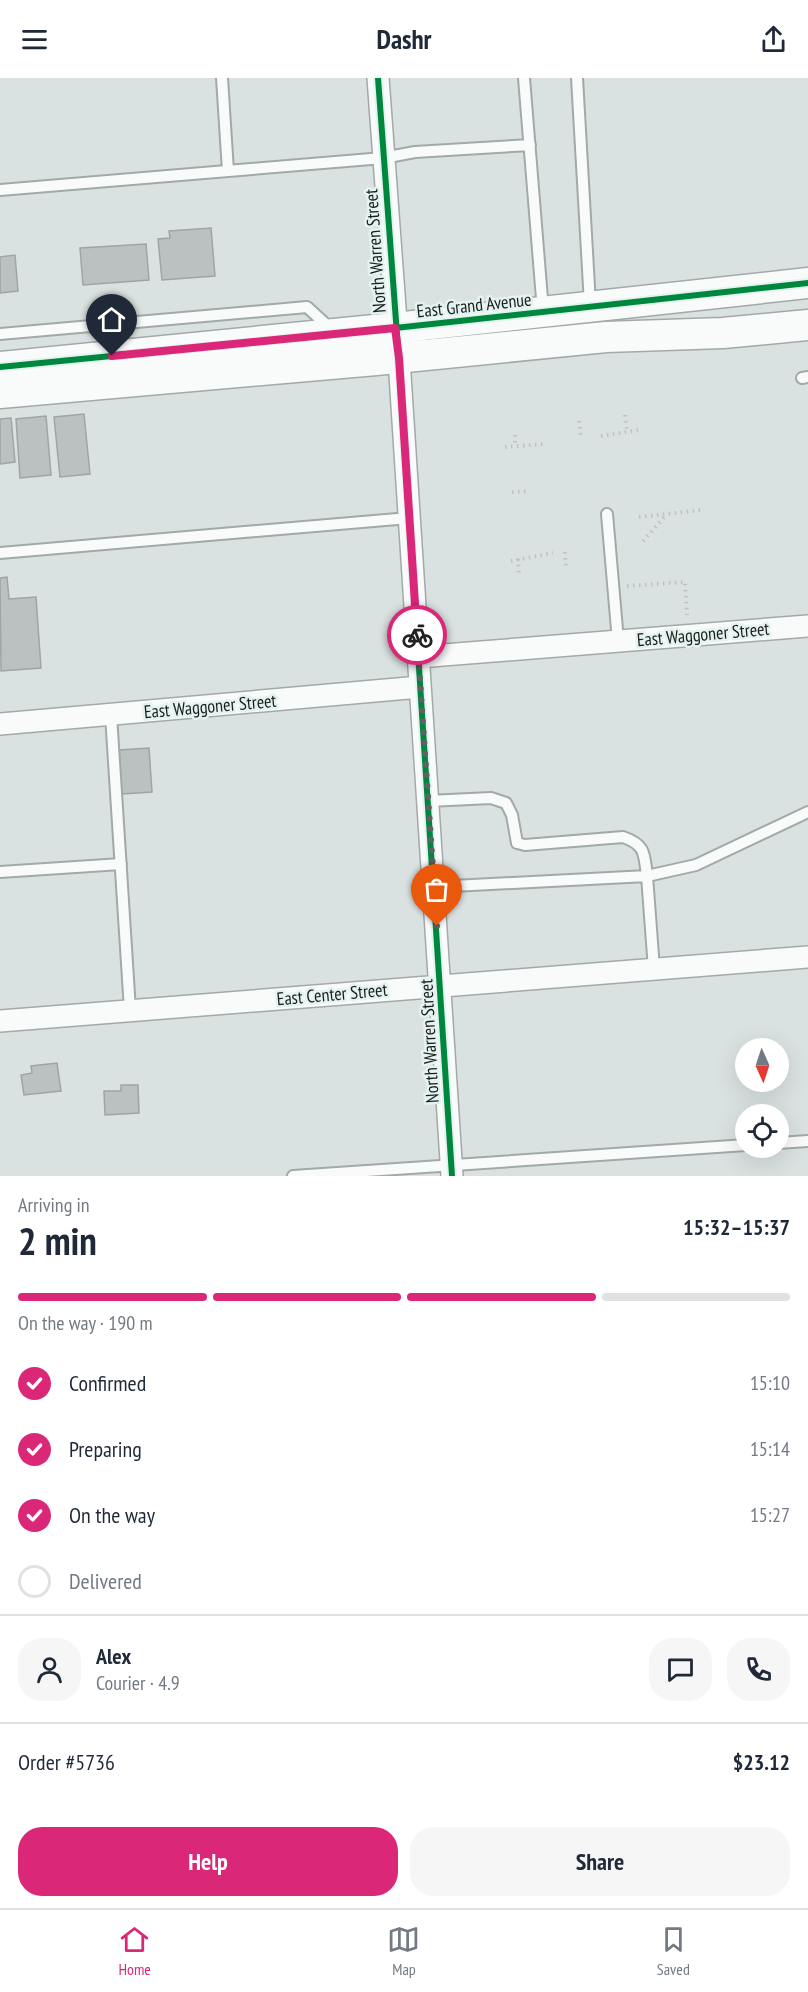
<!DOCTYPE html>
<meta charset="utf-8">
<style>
:root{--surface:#fff;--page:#f6f6f7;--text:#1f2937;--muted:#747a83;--line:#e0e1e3;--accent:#db2777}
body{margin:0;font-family:"PT Sans Narrow",sans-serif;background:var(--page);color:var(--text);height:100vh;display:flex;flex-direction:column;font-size:22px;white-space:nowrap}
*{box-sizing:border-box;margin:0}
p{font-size:20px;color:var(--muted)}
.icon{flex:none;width:33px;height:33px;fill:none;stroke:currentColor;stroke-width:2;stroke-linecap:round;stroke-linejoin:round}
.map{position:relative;height:1098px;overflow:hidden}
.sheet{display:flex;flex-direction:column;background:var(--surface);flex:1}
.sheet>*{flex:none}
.needle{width:39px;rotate:177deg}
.fabs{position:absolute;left:735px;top:960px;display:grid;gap:12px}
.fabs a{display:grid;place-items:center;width:54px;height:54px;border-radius:50%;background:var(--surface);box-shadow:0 6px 24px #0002;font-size:30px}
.pin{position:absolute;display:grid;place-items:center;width:51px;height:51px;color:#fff;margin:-62px -26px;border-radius:50% 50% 50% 0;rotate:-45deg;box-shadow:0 0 6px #0007}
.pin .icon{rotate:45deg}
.courier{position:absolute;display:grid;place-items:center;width:60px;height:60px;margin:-30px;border:4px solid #db2777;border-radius:50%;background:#fff;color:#222;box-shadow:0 2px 8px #0007}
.head em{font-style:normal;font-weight:600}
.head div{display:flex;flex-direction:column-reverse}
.head{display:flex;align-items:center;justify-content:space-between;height:102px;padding:0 18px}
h1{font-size:39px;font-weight:600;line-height:45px}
.bar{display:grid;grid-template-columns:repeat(4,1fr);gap:9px 6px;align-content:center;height:72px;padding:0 18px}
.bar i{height:8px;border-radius:4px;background:var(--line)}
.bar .on{background:var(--accent)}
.bar p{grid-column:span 4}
.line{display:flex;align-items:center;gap:15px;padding:0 18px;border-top:2px solid var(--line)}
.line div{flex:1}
.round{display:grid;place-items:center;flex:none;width:63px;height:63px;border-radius:24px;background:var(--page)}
ol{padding:0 18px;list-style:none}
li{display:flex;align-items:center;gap:18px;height:66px}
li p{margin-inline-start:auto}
li .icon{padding:6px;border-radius:50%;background:var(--accent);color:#fff;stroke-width:4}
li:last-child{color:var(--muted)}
li i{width:33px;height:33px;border:3px solid var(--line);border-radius:50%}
.primary-button{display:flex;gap:12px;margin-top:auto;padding:12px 18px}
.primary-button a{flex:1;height:69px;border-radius:24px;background:var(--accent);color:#fff;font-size:24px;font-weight:600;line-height:69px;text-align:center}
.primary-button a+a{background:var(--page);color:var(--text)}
header{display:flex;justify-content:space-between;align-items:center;height:78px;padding:0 18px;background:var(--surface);font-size:27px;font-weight:600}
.menu{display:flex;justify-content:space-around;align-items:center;height:84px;border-top:2px solid var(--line);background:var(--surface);font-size:16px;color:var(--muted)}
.menu a{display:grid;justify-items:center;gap:3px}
.menu .on{color:var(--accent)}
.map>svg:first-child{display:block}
</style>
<header><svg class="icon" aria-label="menu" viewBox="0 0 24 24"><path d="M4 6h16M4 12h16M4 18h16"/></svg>Dashr<svg class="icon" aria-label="share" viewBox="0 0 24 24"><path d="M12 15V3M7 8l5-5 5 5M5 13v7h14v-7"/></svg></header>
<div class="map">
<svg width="808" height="1098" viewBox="0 0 808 1098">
<rect width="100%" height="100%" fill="#dae2e1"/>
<path fill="#bbc1c0" stroke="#9fa5a4" stroke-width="1.5" d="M211,150L215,198L162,202L158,161L170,160L169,153Z
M146,166L149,202L83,207L80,170Z
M15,177L18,213L0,215V179Z
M84,336L90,396L60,399L54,339Z
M46,338L51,397L20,400L16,341Z
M11,340L15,384L0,386V341Z
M7,499L9,521L36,519L41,590L1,593L0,500Z
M149,670L152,714L122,716L119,672Z
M57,985L61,1013L24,1017L21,997L32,995L31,988Z
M121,1007H138L139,1035L105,1037L104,1013H121Z"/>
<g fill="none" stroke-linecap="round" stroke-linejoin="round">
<defs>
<path id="lane" d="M222,0L228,93
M524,0L543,233
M577,0L590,226
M0,112L383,80L415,74L530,67
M0,256L307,229L332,252
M802,300L808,299
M607,436L618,563
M0,475L409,440
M111,637L130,932
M428,723L491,720L506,725L512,737L517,765L525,767L623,759C646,767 644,776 647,798L696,787L808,734
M0,794L121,786
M434,809L647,798L654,891
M778,1065L808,1063
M293,1098L746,1067"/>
<path id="street" d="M378,0L400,297L452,1098
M418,579L808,548
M0,646L420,609
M0,943L808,879"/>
<path id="secondary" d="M0,289L395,250L808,205
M0,315L376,282L606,259L723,255L808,247"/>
</defs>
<use href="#lane" stroke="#a2a9a8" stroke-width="14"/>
<use href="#street" stroke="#a2a9a8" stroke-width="24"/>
<use href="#secondary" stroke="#a2a9a8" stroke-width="33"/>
<path stroke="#bfc2c2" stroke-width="4" stroke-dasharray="1.5 4.5" stroke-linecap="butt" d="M625,337L627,353
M579,343L581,359
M515,357V368
M601,358L639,352
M505,369L544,366
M512,414L528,413
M639,439L701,432
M643,463L666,437
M565,474L566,492
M518,481L519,498
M511,483L553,475
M627,508L685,504L687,537"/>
<use href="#lane" stroke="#f9fbfa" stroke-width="10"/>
<use href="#street" stroke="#f9fbfa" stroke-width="21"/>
<use href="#secondary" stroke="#f9fbfa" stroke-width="30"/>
<defs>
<path id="cycleway" d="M378,0L400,297L452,1098
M0,289L395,250L808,205"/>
</defs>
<use href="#cycleway" stroke="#e4f3f0" stroke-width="10"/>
<use href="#cycleway" stroke="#00873e" stroke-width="6"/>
</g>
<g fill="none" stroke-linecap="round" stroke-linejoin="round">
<path stroke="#5d6362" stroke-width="6" stroke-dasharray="0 10.8" d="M417,557L437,848"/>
<path stroke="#db2777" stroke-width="8" d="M112,278L395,250L399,280L417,557"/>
</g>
<g text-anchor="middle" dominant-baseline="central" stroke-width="5" stroke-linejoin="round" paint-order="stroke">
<g font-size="18" fill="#191e1d" stroke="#e4f3f0">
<text transform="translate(375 173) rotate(-94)">North Warren Street</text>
<text transform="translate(474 227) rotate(-6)">East Grand Avenue</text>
<text transform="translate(703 556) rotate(-5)">East Waggoner Street</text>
<text transform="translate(210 628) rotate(-5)">East Waggoner Street</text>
<text transform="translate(332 916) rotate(-5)">East Center Street</text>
<text transform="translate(429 963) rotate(-93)">North Warren Street</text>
</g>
</g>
</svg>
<div class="fabs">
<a><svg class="needle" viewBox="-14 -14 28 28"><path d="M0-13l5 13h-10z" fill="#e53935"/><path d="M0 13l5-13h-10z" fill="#747a83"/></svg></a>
<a><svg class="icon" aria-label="locate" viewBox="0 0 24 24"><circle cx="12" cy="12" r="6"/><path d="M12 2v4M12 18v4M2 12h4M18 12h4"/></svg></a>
</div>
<div class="pin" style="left:437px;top:848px;background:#ea580c"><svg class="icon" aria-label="bag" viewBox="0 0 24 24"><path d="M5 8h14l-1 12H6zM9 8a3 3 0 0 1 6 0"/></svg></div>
<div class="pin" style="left:112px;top:278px;background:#1f2937"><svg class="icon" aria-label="home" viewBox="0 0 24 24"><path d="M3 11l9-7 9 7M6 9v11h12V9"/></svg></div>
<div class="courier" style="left:417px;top:557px"><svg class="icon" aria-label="bike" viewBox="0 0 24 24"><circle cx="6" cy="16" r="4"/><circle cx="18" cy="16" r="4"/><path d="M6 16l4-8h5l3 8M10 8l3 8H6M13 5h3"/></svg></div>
</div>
<section class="sheet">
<div class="head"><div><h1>2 min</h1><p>Arriving in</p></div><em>15:32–15:37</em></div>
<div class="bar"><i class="on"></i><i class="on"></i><i class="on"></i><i></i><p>On the way · 190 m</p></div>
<ol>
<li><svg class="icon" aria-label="check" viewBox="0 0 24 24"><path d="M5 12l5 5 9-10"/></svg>Confirmed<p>15:10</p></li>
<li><svg class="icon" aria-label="check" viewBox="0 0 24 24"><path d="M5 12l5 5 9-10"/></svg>Preparing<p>15:14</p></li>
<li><svg class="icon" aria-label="check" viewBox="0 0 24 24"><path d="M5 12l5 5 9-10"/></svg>On the way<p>15:27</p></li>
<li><i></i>Delivered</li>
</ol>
<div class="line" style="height:108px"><a class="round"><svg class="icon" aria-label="person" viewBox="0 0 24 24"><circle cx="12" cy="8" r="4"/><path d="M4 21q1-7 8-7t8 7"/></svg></a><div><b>Alex</b><p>Courier · 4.9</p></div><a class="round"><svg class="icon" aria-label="chat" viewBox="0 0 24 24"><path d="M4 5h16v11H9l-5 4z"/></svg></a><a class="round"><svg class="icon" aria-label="phone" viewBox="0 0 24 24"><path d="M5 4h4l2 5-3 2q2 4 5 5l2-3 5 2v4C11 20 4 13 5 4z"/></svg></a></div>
<div class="line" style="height:78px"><div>Order #5736</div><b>$23.12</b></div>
<div class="primary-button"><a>Help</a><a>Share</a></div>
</section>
<nav class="menu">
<a class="on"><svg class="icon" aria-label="home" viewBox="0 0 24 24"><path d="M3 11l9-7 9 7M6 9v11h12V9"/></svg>Home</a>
<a><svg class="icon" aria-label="map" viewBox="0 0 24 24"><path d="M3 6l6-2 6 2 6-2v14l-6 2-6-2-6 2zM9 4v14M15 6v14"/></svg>Map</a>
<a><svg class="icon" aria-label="saved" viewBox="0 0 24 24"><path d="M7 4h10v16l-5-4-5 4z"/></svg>Saved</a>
</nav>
